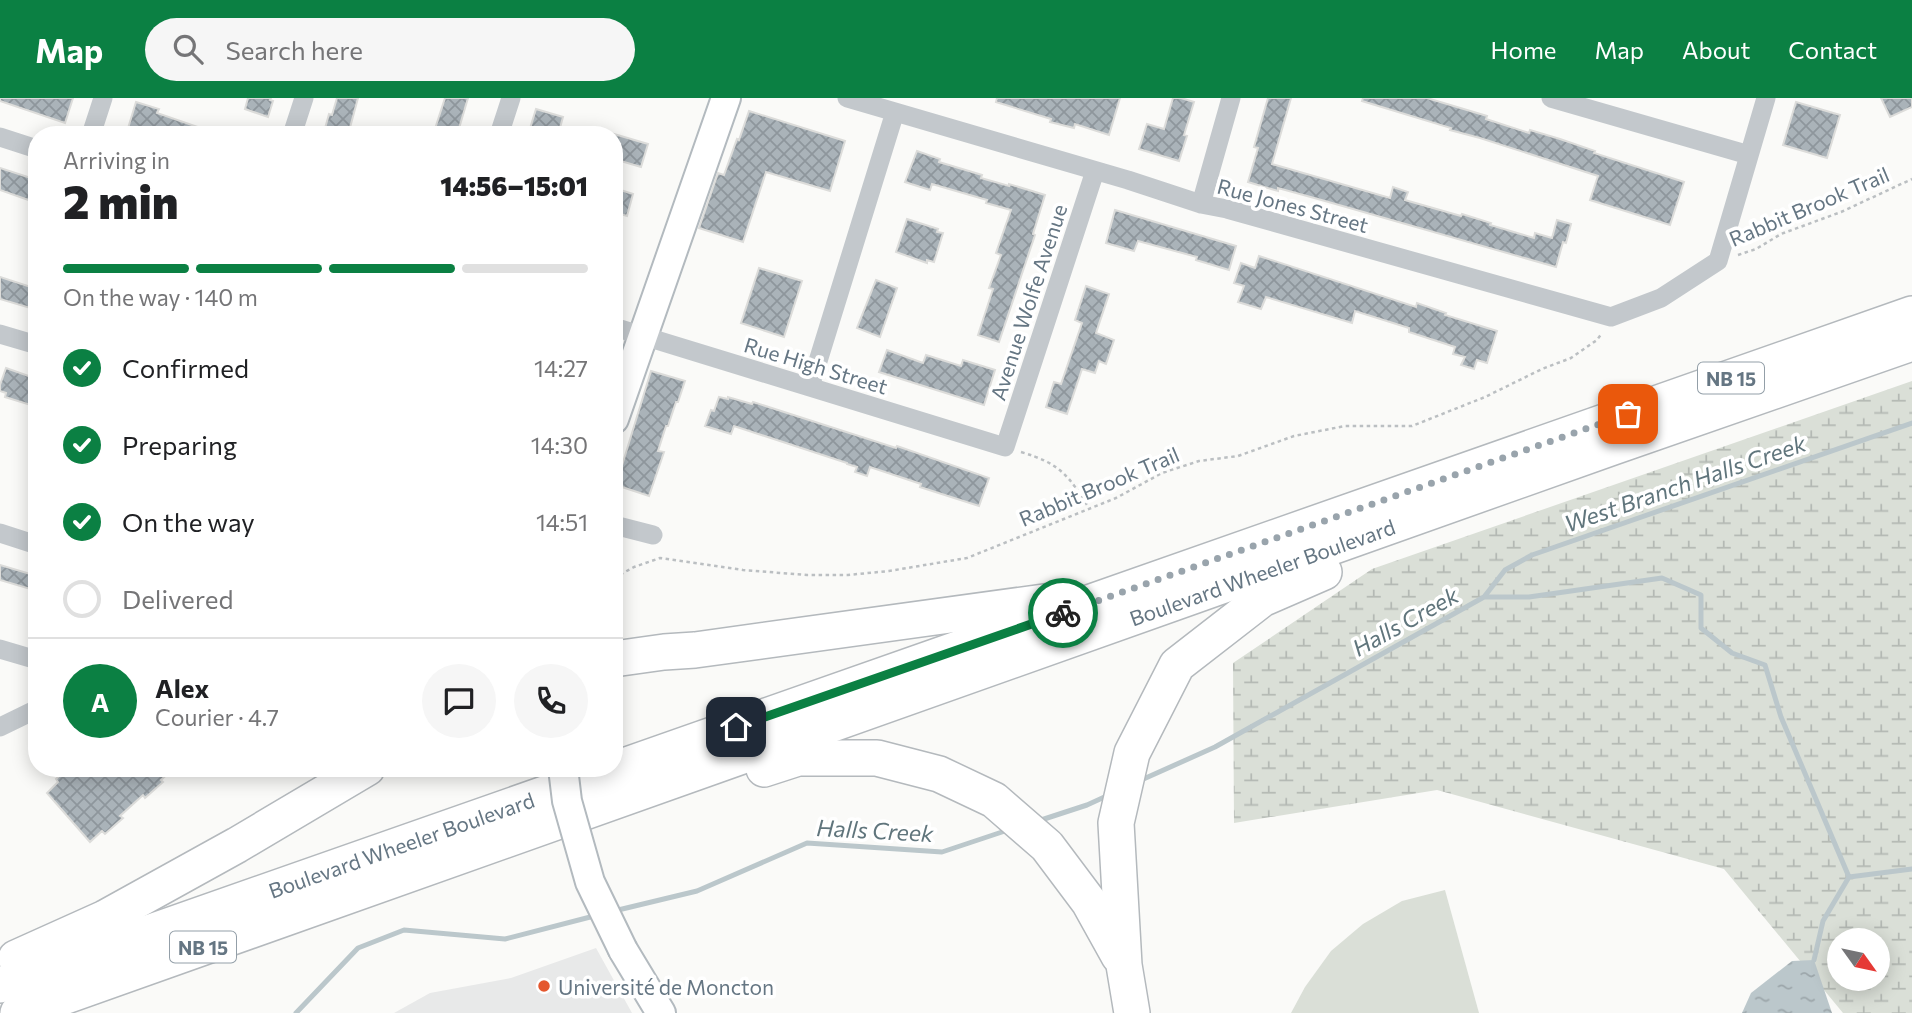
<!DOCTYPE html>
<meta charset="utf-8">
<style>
:root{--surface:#fff;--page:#f6f6f6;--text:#202124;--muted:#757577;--line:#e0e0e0;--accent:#0b8043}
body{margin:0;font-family:Commissioner,sans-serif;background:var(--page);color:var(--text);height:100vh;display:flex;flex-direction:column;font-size:26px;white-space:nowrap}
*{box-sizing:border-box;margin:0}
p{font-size:23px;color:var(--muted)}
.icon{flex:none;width:38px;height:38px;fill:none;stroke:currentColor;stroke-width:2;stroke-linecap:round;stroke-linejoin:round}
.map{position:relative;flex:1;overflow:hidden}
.sheet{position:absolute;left:28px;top:28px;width:595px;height:651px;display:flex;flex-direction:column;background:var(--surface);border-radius:28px;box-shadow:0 4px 18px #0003}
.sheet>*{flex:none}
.needle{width:46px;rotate:123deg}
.fabs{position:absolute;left:1827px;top:830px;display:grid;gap:14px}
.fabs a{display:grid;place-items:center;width:63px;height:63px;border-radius:50%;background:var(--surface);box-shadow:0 4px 18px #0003;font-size:35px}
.pin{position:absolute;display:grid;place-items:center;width:60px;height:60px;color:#fff;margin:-30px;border-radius:14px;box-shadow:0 4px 10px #0006}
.courier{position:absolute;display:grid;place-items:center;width:70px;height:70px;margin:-35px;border:5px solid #0b8043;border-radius:50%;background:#fff;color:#222;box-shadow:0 2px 9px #0007}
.summary em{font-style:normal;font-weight:800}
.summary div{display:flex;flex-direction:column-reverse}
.summary{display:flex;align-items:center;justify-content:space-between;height:119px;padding:0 35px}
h1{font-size:46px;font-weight:800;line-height:52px}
.bar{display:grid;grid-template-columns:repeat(4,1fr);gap:10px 7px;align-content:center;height:84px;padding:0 35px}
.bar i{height:9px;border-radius:5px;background:var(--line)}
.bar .active{background:var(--accent)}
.bar p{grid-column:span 4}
.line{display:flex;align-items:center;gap:18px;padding:0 35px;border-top:2px solid var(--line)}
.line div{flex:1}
.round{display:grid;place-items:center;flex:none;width:74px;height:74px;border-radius:37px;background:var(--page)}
ol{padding:0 35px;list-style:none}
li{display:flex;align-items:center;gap:21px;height:77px}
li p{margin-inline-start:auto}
li .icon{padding:7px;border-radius:50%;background:var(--accent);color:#fff;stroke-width:4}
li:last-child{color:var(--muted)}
li i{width:38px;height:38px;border:4px solid var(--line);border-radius:50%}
header{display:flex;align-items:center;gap:42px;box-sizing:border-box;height:98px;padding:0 35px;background:var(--accent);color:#fff}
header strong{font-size:33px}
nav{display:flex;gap:38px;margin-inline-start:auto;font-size:24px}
.search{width:490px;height:63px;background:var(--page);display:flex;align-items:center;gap:18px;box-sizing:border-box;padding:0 24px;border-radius:38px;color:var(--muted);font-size:26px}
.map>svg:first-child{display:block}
</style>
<header>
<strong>Map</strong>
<div class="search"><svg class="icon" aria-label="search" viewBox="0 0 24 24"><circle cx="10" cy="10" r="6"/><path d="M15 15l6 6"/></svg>Search here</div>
<nav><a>Home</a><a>Map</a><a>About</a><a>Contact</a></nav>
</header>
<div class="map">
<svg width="1912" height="915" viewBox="0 0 1912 915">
<defs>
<pattern id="wetland-marsh" width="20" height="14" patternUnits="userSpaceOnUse" patternTransform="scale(1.75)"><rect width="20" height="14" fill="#dadfd7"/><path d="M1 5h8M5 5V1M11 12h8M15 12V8" fill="none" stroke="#b4b9b4"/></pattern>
<pattern id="water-ripples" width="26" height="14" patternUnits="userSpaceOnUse" patternTransform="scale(1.75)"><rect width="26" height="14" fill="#bbc7cb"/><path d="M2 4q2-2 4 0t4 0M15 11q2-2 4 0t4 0" fill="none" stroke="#9ca6aa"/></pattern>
<pattern id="building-cross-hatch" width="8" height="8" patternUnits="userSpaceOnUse" patternTransform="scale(1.75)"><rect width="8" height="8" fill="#aab3b9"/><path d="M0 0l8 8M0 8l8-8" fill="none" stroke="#8e969c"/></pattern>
</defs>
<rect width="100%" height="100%" fill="#fafaf8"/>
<path fill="#e8e9e9" d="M596,850L632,915H394L430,895L511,880Z"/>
<path fill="url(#wetland-marsh)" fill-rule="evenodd" d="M1912,283V915H1843L1724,771L1437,692L1234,725L1233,565L1372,471ZM1839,842H1878V880H1839Z"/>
<path fill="#dadfd7" d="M1445,792L1479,915H1291L1305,889L1331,853L1363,826L1402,803Z"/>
<path fill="url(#water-ripples)" d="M1814,862L1832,915H1742L1751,895L1792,863Z"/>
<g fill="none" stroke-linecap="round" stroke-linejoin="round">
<path stroke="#bbc7cb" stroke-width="5" d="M1484,499H1529L1662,480L1701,497V530L1732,555L1765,567L1781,619L1849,779
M1139,683L1215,649L1484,499L1505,472L1532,457L1912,325
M1038,723L1087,707L1111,696
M1849,779L1912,771
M614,813L697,793L807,745L942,754L1008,732
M1814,862L1823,823L1849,779
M296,915L358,850L404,832L505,841L598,817"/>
</g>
<path fill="url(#building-cross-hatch)" stroke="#dcdcda" stroke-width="2" d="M0,0H73L65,25L0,3Z
M248,0H271L270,2L273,3L268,19L245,11Z
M337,0H358L348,37H333L324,34L329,16L332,17Z
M445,0H468L457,37H433Z
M997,0H1120L1109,37L1075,26L1074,30L1050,24L1051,21L996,4Z
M1173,0H1181L1194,4L1184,37L1187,38L1179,63L1139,51L1147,26L1164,31Z
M1268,0H1291L1272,66L1390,100L1393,89L1408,94L1405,102L1461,118L1462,116L1491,125L1490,127L1534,140L1535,135L1552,140L1557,122L1571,126L1566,145L1563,144L1556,169L1318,101L1278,90V93L1248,84L1258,50L1254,49Z
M1363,0H1427L1487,18L1486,21L1529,35L1530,32L1560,41L1595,53L1594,55L1684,84L1670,127L1590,102L1598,78L1480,40L1450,32L1451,30L1362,3Z
M1881,0H1912V9L1890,19Z
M136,4L159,11L157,15L212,34V37H126Z
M1796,4L1840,17L1827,60L1783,47Z
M536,11L563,19L558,37H528Z
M749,13L845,43L830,93L766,74L743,144L699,130L718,75L724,77L737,41L739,42Z
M614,36L648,46L641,69L614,61Z
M917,53L940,61L939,64L982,77L981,80L1009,88V86L1045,97L1033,136L1035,137L999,244L978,237L993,191L989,190L1001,157L996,155L1011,112L986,105L987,102L932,86L930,92L905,84Z
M0,70L37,82V105L0,92Z
M614,90L633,96L627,118L614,114Z
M1115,112L1236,148L1229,172L1196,162L1197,159L1138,143L1134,153L1106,145Z
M907,121L938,131L937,134L943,135L934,164L927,162V165L896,154Z
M1259,158L1416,209L1417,205L1446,215L1445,217L1497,233L1487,265L1477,262L1474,271L1461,267L1465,259L1453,256L1455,249L1409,234V230L1355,213L1352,225L1266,199L1261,211L1238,204L1244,188L1234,185L1241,165L1255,170Z
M759,170L802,183L784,239L741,225Z
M0,179L37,191V212L0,201Z
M876,182L897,190L880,239L857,230Z
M1086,188L1109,196L1096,235L1114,242L1106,266L1099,263L1095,275L1082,271L1067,316L1046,309L1054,284L1061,286L1082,225L1075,222Z
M887,252L923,265L926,257L961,268L963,262L995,272L984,307L879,274Z
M6,270L37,281V309L5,299L6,295L0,293V287Z
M651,273L685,283L678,304H676L668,328H666L658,353L664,354L649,398L616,387Z
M719,299L728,301V299L752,306L753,304L896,350L897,348L989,380L979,408L920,389L921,386L870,369L867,378L855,374L857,369L847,366V365L734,328L731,336L705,328L711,312L714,313Z
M0,467L37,478V493L0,482Z
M68,670H174L161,682L163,684L145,700L143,697L120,718L123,720L105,736L102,733L90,744L47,695L58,684L56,681Z"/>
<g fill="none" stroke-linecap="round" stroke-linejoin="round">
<defs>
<path id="secondary" d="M614,321L726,0
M623,852L661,915"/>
<g id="highway">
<path d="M614,561L664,554L695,552L1051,503"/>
<path d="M764,671L798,660H877L939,676L994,702L1047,748L1089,804L1119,858"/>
<path d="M16,860L105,820L237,747L367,670"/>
<path id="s1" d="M0,887L1912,216"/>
<path id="s2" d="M18,915L1613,349L1912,245"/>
<path d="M1132,915L1124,867L1116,725L1132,655L1177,567L1262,501L1324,474"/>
</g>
</defs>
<use href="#secondary" stroke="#b3babf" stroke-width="32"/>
<use href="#highway" stroke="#b4b9bd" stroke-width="38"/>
<path stroke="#bbbfc2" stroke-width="2.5" stroke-dasharray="3.5 3.5" stroke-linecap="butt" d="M1738,157L1756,151L1781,136L1841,114L1912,81
M1021,354C1061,366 1068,377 1089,410
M614,480L634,469L660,460L743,472L807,477H848L889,473L967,460L1116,400L1162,375L1199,363L1238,358L1294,338L1345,328H1412L1485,299L1542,271L1571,260L1597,242L1602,235"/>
<path stroke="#c3c8cc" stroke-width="19" d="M847,0L1128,82L1201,106L1227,111L1611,219L1661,200L1718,163L1766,0
M1551,0L1749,57
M91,37L103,0
M292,37L304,0
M499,37L511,0
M0,39L37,51
M1201,106L1231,0
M614,229L1005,349L1095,73
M0,236L37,247
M810,289L895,14
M614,427L653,437
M0,435L37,447
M0,551L37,562
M0,629L37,611"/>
<use href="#secondary" stroke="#fff" stroke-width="28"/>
<use href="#highway" stroke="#fff" stroke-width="35"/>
<defs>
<path id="secondary-bridge" d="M563,670L567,703L590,784L623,852"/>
</defs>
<use href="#secondary-bridge" stroke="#b3babf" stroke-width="32" stroke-linecap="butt"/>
<use href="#secondary-bridge" stroke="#fff" stroke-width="28"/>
</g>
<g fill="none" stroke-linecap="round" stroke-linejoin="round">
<path stroke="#99a4ac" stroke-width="7" stroke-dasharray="0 12.6" d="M1063,515L1628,316"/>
<path stroke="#0b8043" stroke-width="9" d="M736,629L1063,515"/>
</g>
<circle fill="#e4572e" stroke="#fff" stroke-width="2.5" cx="544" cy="888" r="7"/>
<g text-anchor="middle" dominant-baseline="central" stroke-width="7" stroke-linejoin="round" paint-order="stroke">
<g fill="#fff" stroke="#939fa8" stroke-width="2">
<rect x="1698" y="264.5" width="66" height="31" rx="5"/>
<rect x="170" y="833.5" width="66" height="31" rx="5"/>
</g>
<g font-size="19" font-weight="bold" fill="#657683">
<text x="1731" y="280">NB 15</text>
<text x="203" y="849">NB 15</text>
</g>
<g font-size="21" fill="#657683" stroke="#fff">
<text transform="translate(1293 107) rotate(15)">Rue Jones Street</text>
<text transform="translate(1809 108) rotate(-23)">Rabbit Brook Trail</text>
<text transform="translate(1028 204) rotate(-72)">Avenue Wolfe Avenue</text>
<text transform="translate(816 267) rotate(17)">Rue High Street</text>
<text transform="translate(1099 388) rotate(-23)">Rabbit Brook Trail</text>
<text stroke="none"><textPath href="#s2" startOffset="1320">Boulevard Wheeler Boulevard</textPath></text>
<text stroke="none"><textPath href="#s1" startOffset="425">Boulevard Wheeler Boulevard</textPath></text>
</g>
<g font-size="21" fill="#657683" stroke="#fff" text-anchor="start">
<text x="558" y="888">Université de Moncton</text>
</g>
<g font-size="23" font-style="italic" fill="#60757c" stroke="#fff">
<text transform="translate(1685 385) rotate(-19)">West Branch Halls Creek</text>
<text transform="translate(1405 523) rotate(-29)">Halls Creek</text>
<text transform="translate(875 732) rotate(3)">Halls Creek</text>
</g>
</g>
</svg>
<div class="fabs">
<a><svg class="needle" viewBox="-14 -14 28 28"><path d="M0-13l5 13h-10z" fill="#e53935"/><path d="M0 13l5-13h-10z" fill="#757577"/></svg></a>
</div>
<div class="pin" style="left:1628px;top:316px;background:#ea580c"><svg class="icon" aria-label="bag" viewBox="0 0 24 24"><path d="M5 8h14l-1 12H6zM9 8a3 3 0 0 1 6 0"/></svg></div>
<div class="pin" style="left:736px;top:629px;background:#1f2937"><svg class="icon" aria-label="home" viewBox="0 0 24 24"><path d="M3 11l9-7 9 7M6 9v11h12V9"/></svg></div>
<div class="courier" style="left:1063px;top:515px"><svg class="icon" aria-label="bike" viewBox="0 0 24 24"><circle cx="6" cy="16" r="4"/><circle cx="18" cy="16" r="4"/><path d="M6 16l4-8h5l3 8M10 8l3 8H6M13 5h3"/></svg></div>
<section class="sheet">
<div class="summary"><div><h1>2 min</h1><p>Arriving in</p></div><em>14:56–15:01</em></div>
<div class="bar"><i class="active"></i><i class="active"></i><i class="active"></i><i></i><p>On the way · 140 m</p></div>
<ol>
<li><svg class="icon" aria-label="check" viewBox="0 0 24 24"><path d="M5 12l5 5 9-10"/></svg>Confirmed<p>14:27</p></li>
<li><svg class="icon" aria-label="check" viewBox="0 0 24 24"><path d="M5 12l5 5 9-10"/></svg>Preparing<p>14:30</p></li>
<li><svg class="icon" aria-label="check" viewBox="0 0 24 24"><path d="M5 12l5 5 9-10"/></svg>On the way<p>14:51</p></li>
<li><i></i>Delivered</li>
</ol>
<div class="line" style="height:126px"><b class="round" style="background:var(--accent);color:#fff">A</b><div><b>Alex</b><p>Courier · 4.7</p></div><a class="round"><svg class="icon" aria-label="chat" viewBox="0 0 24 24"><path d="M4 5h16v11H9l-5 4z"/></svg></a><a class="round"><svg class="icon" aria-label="phone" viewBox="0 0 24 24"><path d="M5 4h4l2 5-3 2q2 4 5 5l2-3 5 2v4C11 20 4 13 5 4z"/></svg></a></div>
</section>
</div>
